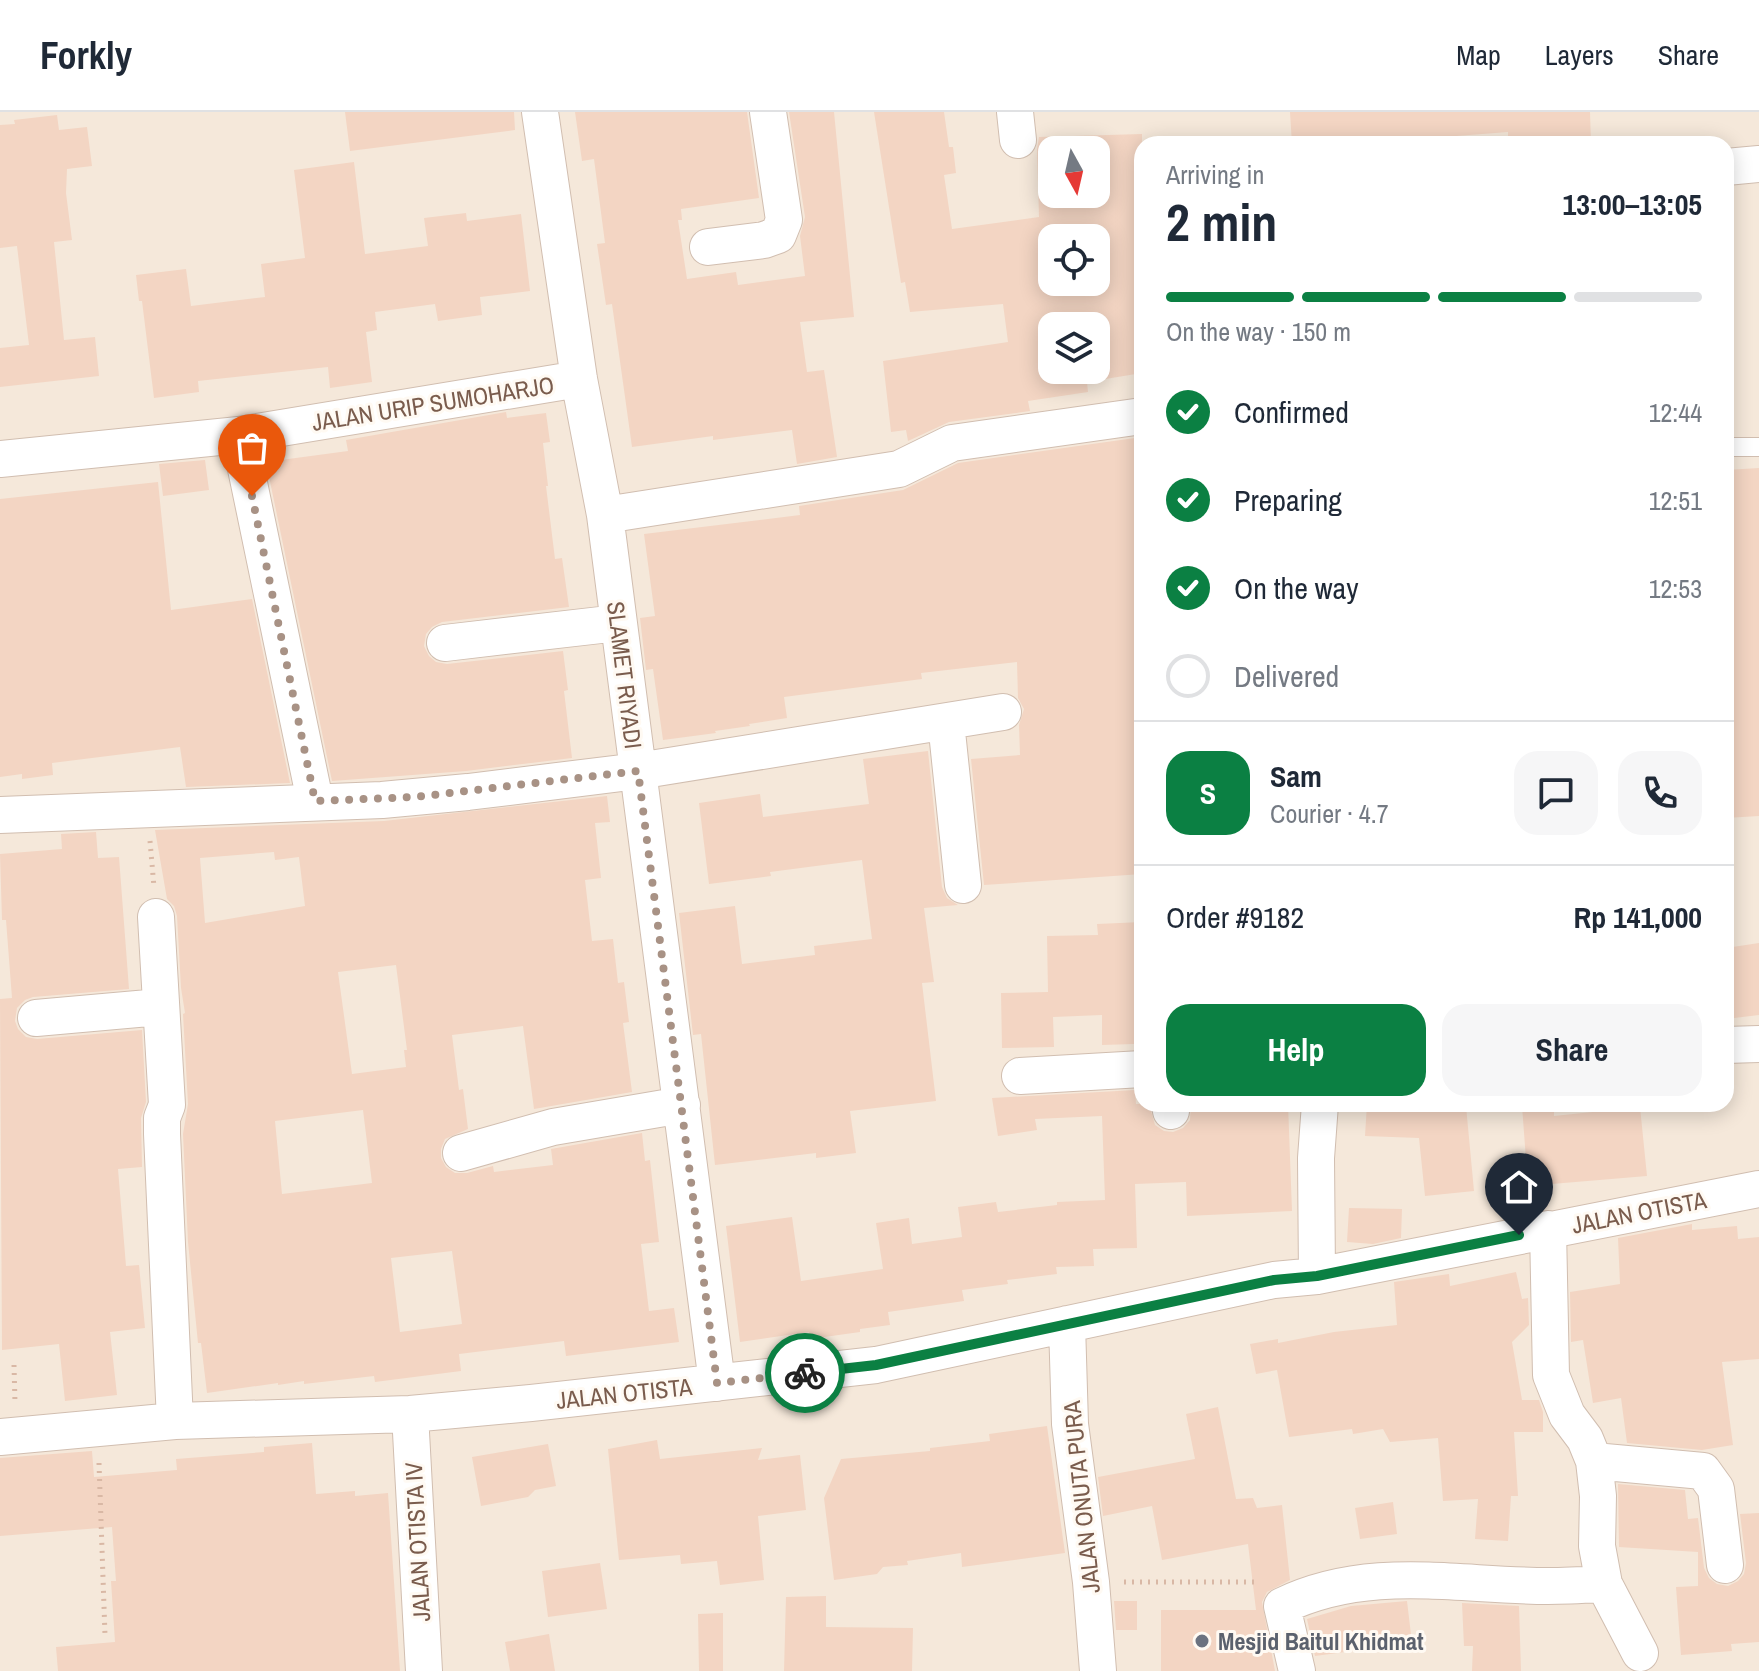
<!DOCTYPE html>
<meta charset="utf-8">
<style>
:root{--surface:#fff;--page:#f6f6f7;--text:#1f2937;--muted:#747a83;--line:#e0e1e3;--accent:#0b8043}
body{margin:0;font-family:"Archivo Narrow",sans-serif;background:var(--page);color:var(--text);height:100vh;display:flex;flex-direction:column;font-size:30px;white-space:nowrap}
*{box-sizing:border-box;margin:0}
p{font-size:26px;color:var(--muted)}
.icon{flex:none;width:44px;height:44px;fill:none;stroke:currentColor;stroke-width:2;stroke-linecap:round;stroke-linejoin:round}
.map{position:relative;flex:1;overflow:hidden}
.panel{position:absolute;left:1134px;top:24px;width:600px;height:976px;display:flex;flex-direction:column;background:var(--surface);border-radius:24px;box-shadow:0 4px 20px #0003}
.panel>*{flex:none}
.needle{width:52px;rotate:172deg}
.tools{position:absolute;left:1038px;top:24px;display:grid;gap:16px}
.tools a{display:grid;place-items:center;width:72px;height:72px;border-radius:16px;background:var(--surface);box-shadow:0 4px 20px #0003;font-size:40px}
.pin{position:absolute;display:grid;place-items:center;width:68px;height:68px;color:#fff;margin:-82px -34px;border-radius:50% 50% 50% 0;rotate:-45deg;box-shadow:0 0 8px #0007}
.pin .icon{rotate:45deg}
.courier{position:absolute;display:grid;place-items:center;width:80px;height:80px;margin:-40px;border:6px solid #0b8043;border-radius:50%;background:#fff;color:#222;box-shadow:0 2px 10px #0007}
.summary em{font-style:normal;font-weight:700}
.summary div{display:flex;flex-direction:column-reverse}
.summary{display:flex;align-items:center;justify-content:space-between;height:136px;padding:0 32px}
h1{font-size:52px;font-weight:700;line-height:60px}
.bar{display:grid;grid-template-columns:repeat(4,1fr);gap:12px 8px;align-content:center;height:96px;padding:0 32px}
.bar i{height:10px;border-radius:6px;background:var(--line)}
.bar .active{background:var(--accent)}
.bar p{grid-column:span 4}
.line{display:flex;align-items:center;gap:20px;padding:0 32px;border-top:2px solid var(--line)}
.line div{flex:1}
.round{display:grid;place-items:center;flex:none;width:84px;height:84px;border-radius:24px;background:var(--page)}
ol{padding:0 32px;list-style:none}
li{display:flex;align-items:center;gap:24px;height:88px}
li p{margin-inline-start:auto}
li .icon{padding:8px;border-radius:50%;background:var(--accent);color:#fff;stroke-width:4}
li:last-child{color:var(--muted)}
li i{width:44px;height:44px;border:4px solid var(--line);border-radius:50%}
.primary-button{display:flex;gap:16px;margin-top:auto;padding:16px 32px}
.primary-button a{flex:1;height:92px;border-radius:24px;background:var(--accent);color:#fff;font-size:32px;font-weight:700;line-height:92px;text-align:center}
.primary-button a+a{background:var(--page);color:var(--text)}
header{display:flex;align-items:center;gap:48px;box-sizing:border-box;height:112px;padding:0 40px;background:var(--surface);border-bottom:2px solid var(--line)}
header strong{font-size:38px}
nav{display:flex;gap:44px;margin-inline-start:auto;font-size:28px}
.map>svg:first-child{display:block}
</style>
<header>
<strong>Forkly</strong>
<nav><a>Map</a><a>Layers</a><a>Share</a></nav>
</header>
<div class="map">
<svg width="1759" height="1559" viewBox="0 0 1759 1559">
<rect width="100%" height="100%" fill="#fdf6ec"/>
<path fill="#f5e8da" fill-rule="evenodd" d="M0,0H1759V1559H0ZM1142,32H1726V992H1142ZM1052,38H1096V82H1052ZM1052,126H1096V170H1052ZM1052,214H1096V258H1052Z"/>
<path fill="#f3d5c3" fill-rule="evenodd" d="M345,0H514L515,18L350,39Z
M575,0H747L759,86L681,97L682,108H678L687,167L736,160L738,173L805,164L800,124L805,105L789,0H834L854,205L800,210L807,260L824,258L837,345L797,352L792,318L713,328V324L632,335L612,192L606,193L597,132L605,131L594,47L582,49Z
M874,0H944L949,35H953L956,61L944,63L952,117L1039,105L1037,37L1039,25L1142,22V170L1137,171L1142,203V261L1087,270L1088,280L1028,289L1030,299L949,310L908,329L906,318L891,320L883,249L1008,230L1003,192L910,200L905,170L901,171ZM1052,38H1096V82H1052ZM1052,126H1096V170H1052ZM1052,214H1096V258H1052Z
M1290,0H1590L1591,32H1508V20L1353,32H1292Z
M57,3L59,18L87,15L92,54L67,57L66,81L72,128L54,130L64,228L95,225L99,264L0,275V236L29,233L17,134L0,136V13L15,12L14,8Z
M354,50L365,142L428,134L424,106L466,101L467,109L521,102L530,179L480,185L482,203L438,209L435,192L375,200L377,218L366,220L372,270L330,276L328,255L198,269L199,280L154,286L142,189H139L136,163L186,157L191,194L265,185L261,152L305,146L294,58Z
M506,300L507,306L546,301L550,330L543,331L548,374H546L555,447L562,446L569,495L442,510L432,515L426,522L424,534L429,544L436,550L447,552L563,539L568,578L564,579L572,646L466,659L332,669L266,350L348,339L346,328Z
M1142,325V762L984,773L971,647L1020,643L1019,613L1024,597L1018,586L1017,550L921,561L922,567L784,585L787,606L749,612L750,614L715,619L716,621L663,628L653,557L646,558L640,506L655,504L644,422L800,403L799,394L903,378L958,351Z
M205,348L209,378L163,384L159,352Z
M1759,356V704L1726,706V358Z
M158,370L171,498L252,487L290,671L186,675L180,635L52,651L53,663L22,667V662L0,665V387Z
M928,639L942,775L947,786L958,793L924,796L934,870L922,871L936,989L850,999L856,1041L816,1046V1041L715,1053L701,922L693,923L679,801L735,794L742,852L815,843L814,834L872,827L862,748L770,760L771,764L709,772L699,691L760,682L763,705L869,692L863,647Z
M607,684L610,710L595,711L601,766L585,768L592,829L613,827L618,871L624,870L629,910L623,911L632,980L534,997L523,914L452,923L459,978L463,977L468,1017L445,1027L441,1037V1046L446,1055L455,1061H467L493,1054L494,1060L553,1053L551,1037L642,1021L645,1049L650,1048L659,1130L641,1132L649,1199L674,1196L679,1230L566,1244L564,1229L459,1242L461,1259L375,1270L374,1264L304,1272V1269L278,1273V1271L207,1281L201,1231H198L188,1130L183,1022L188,992L183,902L185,901L181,876L177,804L174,794L167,787L155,718L384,709ZM274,740L275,748L299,745L305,794L205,811L200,746ZM396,853L407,938H404L406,955L352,962L338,860ZM363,998L372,1071L282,1082L275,1009ZM452,1139L462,1212L400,1220L391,1146Z
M96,720L98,746L119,745L129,877L33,885L25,888L17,896L15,909L18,917L26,925L37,927L142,918L146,990L141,1006L142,1055L118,1057L126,1154L139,1153L145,1216L110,1220L117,1283L65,1289L59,1232L2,1238L0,887L12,886L6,808H2L0,742L62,737L61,722Z
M1142,810V919L1134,920V932L1102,933V903L1053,905L1054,935L1002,936L1001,881L1048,880L1047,824L1098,823L1097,812Z
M1759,831V903L1726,907V836Z
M1135,978L1136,992H1149L1155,1013L1164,1019L1173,1020L1183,1016L1190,1008L1191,992H1288L1292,1099L1187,1104L1186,1070L1135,1072L1137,1136L1093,1137L1094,1154L1056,1155L1057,1162L1007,1168L1008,1172L962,1178L964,1189L888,1200L890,1213L860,1217V1220L810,1227L809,1220L740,1230L726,1114L792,1105L801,1169L883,1157L876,1111L909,1106L912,1132L962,1125L958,1095L996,1090L998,1100L1057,1093V1090L1105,1088L1102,1004L1035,1007L1037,1018L998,1024L992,986Z
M1367,992H1412V998L1466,994L1474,1079L1425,1084L1419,1026L1365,1024Z
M1554,992V1004L1640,995L1647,1064L1528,1074L1522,994Z
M1349,1096L1402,1097L1401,1126L1373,1132L1347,1130Z
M1692,1112V1118L1737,1114L1738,1127L1759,1125V1247L1722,1250L1733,1333L1702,1338L1627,1331L1621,1286L1593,1291L1583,1228L1571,1230L1570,1180L1620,1172L1618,1126Z
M1516,1160L1522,1187L1528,1186L1529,1213L1512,1230L1522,1288H1539L1543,1300V1320H1514L1518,1384H1511L1508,1429L1475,1427L1478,1387L1443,1389L1438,1326L1390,1330L1383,1317L1353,1322L1352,1317L1289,1325L1277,1258L1256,1262L1250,1232L1278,1227V1231L1334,1220L1397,1213L1394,1170L1449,1162L1450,1174Z
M1218,1295L1236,1387L1253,1386L1257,1396L1282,1393L1290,1468L1267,1480L1262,1490L1275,1559H1161V1498H1256L1248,1432L1162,1448L1152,1394L1103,1404L1098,1365L1195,1347L1186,1302Z
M1047,1314L1065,1441L962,1455L961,1441L907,1449L908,1453L883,1455L877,1462L834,1468L824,1386L841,1347L930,1339V1336L990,1329L989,1322Z
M657,1328L660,1347L762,1336L758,1348L800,1343L806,1398L758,1404L764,1468L720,1473L717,1449L681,1452L680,1443L619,1448L608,1337Z
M312,1331L316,1382L355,1379V1384L388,1381L400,1559H58L56,1535L115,1530L111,1469H116L112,1415L0,1424V1346L92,1339L94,1365L177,1358L176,1347L264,1340V1335Z
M548,1332L556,1374L535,1378L528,1385L481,1394L472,1345Z
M1618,1372L1685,1378L1688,1407L1698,1406L1704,1456L1709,1466L1717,1472L1728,1474L1738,1469L1744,1462L1746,1451L1740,1402L1759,1401V1530L1731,1532L1732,1539L1681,1543L1676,1475L1698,1474V1440L1619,1435Z
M1393,1390L1397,1422L1360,1427L1355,1396Z
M600,1451L607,1497L548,1505L542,1459Z
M826,1484V1515L913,1516L912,1559H784L786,1485Z
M1114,1489H1137V1518H1116Z
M1407,1489L1412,1531L1315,1544L1307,1507L1351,1494Z
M1462,1491L1519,1494L1521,1559H1472L1473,1534H1464Z
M723,1501V1559H699L698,1502Z
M549,1522L555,1559H510L505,1530Z"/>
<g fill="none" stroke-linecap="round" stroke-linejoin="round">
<defs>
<path id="lane" d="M1726,335H1759"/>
<path id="street" d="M540,0L579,267L605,403L717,1271
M1015,0L1018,28
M1726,55L1759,52
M708,135L764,128L778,123L784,108L768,0
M239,323L315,689
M0,347L239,323L579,267
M605,403L899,357L952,331L1142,304
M445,531L618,511
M946,610L963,773
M0,703L382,688L468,680L638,659L1003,600
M156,805L167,993L162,1006V1022L175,1309
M36,906L160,895
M1726,933L1759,932
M1020,964L1142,957
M1170,992L1171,999
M461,1041L553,1015L682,993
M1548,1117L1551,1263L1567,1303L1585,1327L1594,1349L1703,1359L1716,1377L1725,1453
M1317,1164L1316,1046L1320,992
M1067,1212L1070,1312L1091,1470L1098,1559
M410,1302L424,1559
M0,1325L175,1309L410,1302L531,1291L876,1253L1274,1168L1317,1164L1759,1077
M1594,1349L1598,1384L1597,1434L1604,1472L1640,1541
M1297,1559L1282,1494C1369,1452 1457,1474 1548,1474C1567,1474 1585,1473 1604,1472"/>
</defs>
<use href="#lane" stroke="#d1beb0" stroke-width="20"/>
<use href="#street" stroke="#d1beb0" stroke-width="38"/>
<path stroke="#d9b8a5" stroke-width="5" stroke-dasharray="2 6" stroke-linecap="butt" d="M150,729L154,775
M14,1253L15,1291
M99,1351L105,1523
M1124,1470H1258"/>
<use href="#lane" stroke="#fff" stroke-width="18"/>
<use href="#street" stroke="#fff" stroke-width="36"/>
</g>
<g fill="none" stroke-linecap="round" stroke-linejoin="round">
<path stroke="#a89285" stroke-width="8" stroke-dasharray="0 14.4" d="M252,384L315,689L415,685L638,659L717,1271L805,1261"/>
<path stroke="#0b8043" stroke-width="10" d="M805,1261L876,1253L1274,1168L1317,1164L1519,1123"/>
</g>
<circle fill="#6b7280" stroke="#fffaf3" stroke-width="3" cx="1202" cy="1529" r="8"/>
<g text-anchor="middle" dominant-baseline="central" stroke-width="6" stroke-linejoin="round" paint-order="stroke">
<g font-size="24" fill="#7a5c4d" stroke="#fffaf3">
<text transform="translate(433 291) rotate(-9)">JALAN URIP SUMOHARJO</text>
<text transform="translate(625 563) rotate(83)">SLAMET RIYADI</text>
<text transform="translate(1639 1100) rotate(-11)">JALAN OTISTA</text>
<text transform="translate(624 1281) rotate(-6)">JALAN OTISTA</text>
<text transform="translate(1081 1385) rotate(-96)">JALAN ONUTA PURA</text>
<text transform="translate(417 1430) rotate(-93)">JALAN OTISTA IV</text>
</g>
<g font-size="24" font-weight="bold" fill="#5b616d" stroke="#fffaf3" text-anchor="start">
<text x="1218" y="1529">Mesjid Baitul Khidmat</text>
</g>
</g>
</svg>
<div class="tools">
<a><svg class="needle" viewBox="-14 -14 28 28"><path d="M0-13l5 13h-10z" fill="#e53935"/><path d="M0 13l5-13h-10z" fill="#747a83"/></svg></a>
<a><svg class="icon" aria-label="locate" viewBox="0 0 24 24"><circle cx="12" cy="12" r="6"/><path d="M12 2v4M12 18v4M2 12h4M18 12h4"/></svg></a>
<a><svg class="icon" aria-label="layers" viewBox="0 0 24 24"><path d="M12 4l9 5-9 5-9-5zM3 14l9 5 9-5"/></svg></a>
</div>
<div class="pin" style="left:252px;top:384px;background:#ea580c"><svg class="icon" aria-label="bag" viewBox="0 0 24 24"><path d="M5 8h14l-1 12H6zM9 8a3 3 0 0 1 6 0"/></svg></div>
<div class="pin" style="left:1519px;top:1123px;background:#1f2937"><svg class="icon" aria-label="home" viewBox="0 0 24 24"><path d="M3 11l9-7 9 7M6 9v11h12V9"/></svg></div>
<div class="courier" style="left:805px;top:1261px"><svg class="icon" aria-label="bike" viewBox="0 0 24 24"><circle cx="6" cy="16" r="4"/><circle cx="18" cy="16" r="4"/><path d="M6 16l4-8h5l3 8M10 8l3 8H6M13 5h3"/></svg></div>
<section class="panel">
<div class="summary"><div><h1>2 min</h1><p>Arriving in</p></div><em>13:00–13:05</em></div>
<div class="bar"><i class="active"></i><i class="active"></i><i class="active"></i><i></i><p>On the way · 150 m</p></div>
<ol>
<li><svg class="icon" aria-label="check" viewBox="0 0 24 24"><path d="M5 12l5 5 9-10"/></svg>Confirmed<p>12:44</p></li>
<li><svg class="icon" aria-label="check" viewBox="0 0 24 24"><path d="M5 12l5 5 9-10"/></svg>Preparing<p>12:51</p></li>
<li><svg class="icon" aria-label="check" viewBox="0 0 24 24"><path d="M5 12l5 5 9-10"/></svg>On the way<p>12:53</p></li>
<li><i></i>Delivered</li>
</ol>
<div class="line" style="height:144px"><b class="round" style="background:var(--accent);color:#fff">S</b><div><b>Sam</b><p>Courier · 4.7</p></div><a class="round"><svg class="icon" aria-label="chat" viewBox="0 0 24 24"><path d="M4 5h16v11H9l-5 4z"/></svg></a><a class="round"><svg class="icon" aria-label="phone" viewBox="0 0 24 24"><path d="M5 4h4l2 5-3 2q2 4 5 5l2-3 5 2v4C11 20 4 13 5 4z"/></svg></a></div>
<div class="line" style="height:104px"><div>Order #9182</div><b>Rp 141,000</b></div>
<div class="primary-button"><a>Help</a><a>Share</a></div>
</section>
</div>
